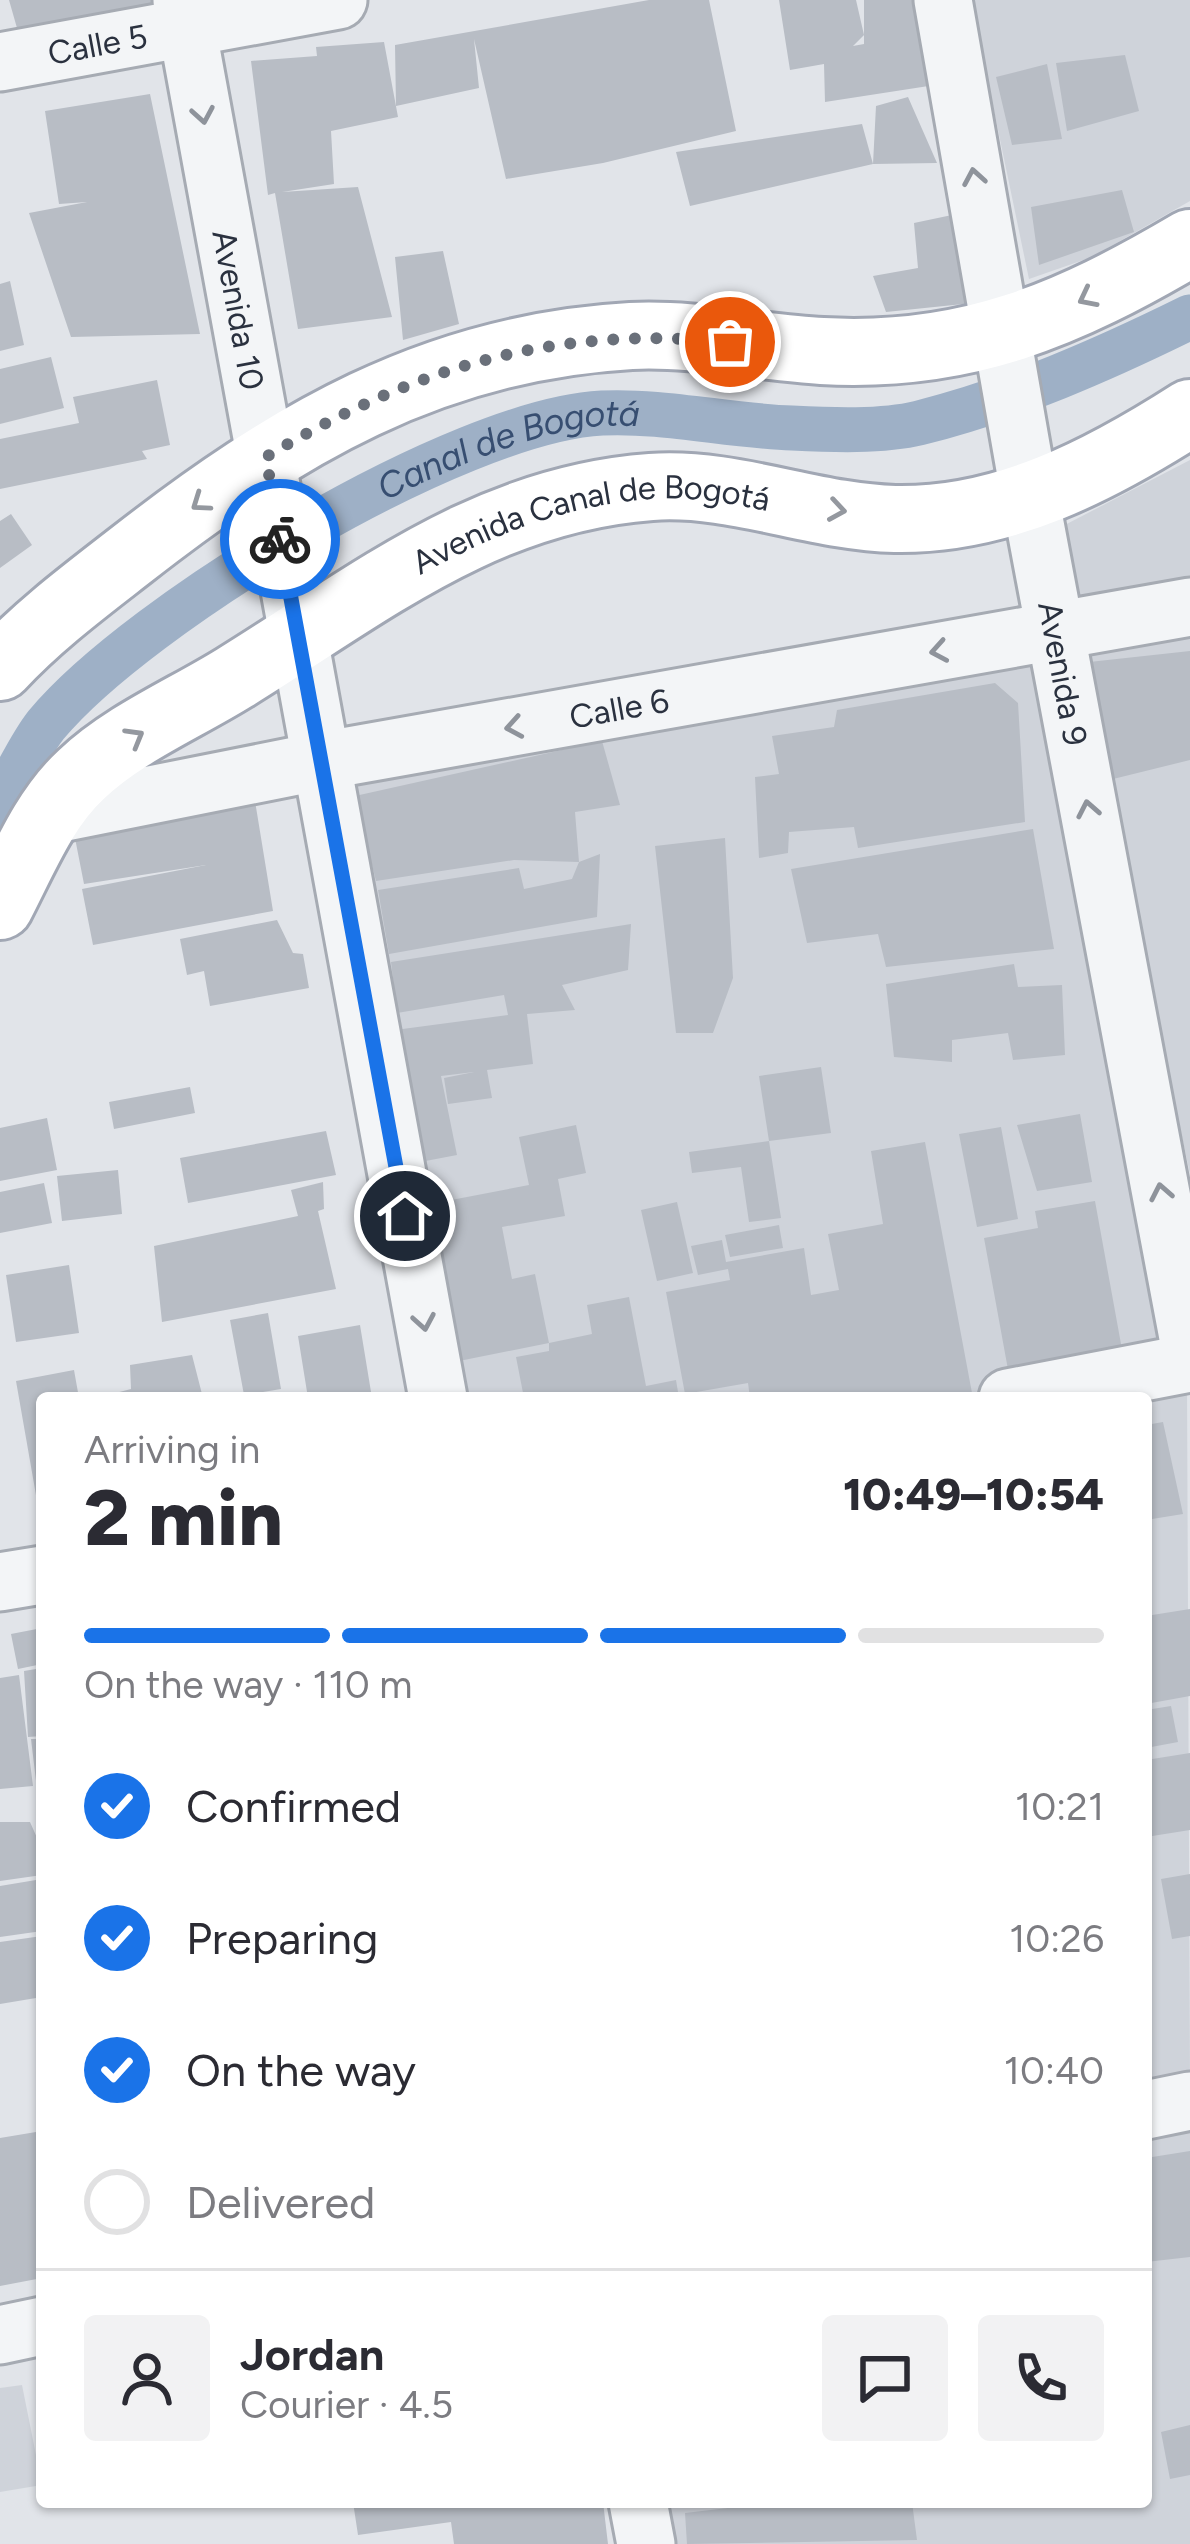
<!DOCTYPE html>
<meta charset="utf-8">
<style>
:root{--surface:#fff;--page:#f2f2f3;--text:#2b2b33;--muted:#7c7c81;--line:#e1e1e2;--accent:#1a73e8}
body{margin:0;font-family:Figtree,sans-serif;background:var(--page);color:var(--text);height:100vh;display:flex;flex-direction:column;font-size:45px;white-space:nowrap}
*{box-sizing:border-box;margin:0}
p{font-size:39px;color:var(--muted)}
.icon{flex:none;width:66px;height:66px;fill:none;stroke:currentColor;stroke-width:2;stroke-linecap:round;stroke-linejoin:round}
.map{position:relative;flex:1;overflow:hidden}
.drawer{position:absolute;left:36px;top:1392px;width:1116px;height:1116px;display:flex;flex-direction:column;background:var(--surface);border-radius:12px;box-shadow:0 3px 9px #0004}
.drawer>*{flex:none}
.pin{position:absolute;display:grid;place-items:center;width:102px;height:102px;color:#fff;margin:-51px;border:6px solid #fff;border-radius:50%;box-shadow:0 3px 12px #0007}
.courier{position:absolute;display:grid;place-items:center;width:120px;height:120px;margin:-60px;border:9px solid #1a73e8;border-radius:50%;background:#fff;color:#222;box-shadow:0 3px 15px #0007}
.overview em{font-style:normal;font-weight:800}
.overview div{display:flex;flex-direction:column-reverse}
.overview{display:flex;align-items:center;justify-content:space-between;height:204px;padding:0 48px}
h1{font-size:78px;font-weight:800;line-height:90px}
.bar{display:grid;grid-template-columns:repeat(4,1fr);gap:18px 12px;align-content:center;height:144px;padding:0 48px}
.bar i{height:15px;border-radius:9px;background:var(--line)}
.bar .current{background:var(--accent)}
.bar p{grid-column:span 4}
.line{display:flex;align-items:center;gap:30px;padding:0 48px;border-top:3px solid var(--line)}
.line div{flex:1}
.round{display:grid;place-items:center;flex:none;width:126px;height:126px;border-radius:12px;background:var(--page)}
ol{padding:0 48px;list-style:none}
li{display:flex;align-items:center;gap:36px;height:132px}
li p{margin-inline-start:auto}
li .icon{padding:12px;border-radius:50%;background:var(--accent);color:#fff;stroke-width:4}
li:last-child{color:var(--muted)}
li i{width:66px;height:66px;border:6px solid var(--line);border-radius:50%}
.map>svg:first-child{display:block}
</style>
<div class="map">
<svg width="1190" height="2544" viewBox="0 0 1190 2544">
<rect width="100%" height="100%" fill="#e1e4e9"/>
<path fill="#cfd3da" d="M971,0H1190V201L1092,257L1029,279Z
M1190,460V584L1069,604L1059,528Z
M1190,627V1174L1076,645Z
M1039,652L1183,1355L942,1398H455L339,773Z
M1187,1384L1190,2087L1146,2095V1398Z
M1190,2114V2544H660L653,2502H1146V2123Z
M22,2385L42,2485L0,2492V2388Z"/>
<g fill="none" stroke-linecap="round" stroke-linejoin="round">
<path stroke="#9eb0c6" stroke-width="45" id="s1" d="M0,804C15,779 28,748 46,725C138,614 458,420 602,413C663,410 730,426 792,428C831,430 882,432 919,423C1012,400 1105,359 1190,317"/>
</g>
<path fill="#b8bdc5" d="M9,0H160L161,11L21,42Z
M649,0H709L736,131L603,163L506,179L474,39L479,88L396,106L395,45Z
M779,0H856L864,35L853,46L864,44V0H920L935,85L825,102L824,64L790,70Z
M384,42L398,117L331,131L334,184L282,192L358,187L392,317L298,329L275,193L268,195L251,61L317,56L316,47Z
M1125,55L1139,111L1067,131L1056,63Z
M1047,64L1062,139L1012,145L996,77Z
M150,94L200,334L71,337L29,213L87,202L59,204L45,111Z
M908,97L937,163L873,164L690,206L676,152L862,124L873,164L876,106Z
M1122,190L1134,232L1039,265L1031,207Z
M952,215L973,303L886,312L873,276L918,268L914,223Z
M443,251L459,324L403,340L395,257Z
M10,281L24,345L0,351V284Z
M51,357L64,408L0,424V369Z
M157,380L170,445L142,451L147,459L0,489V439L79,423L73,397Z
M11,514L32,545L0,568V521Z
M1190,651V760L1105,781L1080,663Z
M995,683L1018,703L1025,822L858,848L854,827L789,832L788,853L759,858L755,777L779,774L772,736L834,727L837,710Z
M602,741L620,805L575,812L579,862L600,854L597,917L389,954L378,890L519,868L524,889L572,879L579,862L514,860L376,881L355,796Z
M255,801L273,911L93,945L82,889L206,865L84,884L74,833Z
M1033,829L1054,949L886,967L878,934L807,943L791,869Z
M725,838L733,978L713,1033H676L655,846Z
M277,920L293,953L303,954L309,988L210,1006L204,971L187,975L180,939Z
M631,924L628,970L562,985L575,1010L527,1014L533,1064L487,1070L492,1098L448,1104L444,1078L474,1072L441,1076L457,1155L415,1163L395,1030L508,1015L504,995L397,1013L391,962Z
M1014,964L1018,987L1062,985L1065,1055L1013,1060L1008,1033L952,1040V1062L894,1057L886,984Z
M821,1067L831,1133L769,1141L759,1076Z
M190,1087L195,1113L114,1129L109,1102Z
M1080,1114L1092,1182L1037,1191L1017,1125Z
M47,1118L57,1170L0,1181V1128Z
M576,1125L586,1173L558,1179L565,1216L502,1227L512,1279L535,1274L549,1343L592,1334L587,1305L629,1297L646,1386L676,1380L679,1398H524L516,1357L549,1351V1343L449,1363L420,1206L529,1185L519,1137Z
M1001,1127L1018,1219L977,1227L959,1134Z
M326,1131L336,1175L188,1203L180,1158Z
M769,1141L781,1218L749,1222L741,1167L692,1173L689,1152Z
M925,1142L972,1393L942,1398H750L748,1383L685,1394L666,1292L730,1280L728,1269L698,1275L691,1246L722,1240L726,1262L804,1248L811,1295L839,1290L828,1234L883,1224L871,1151Z
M118,1170L122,1214L62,1221L57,1176Z
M323,1182L324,1209L318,1211L336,1289L162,1322L154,1246L298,1216L291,1190Z
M44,1183L52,1223L0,1233V1192Z
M1095,1201L1125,1366L1011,1386L984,1238L1038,1228L1035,1211Z
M677,1202L693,1273L657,1281L641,1210Z
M779,1225L783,1248L730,1257L725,1235Z
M69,1265L79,1333L16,1342L6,1275Z
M268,1313L281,1389L244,1395L230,1320Z
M360,1325L372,1398H308L298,1336Z
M192,1355L203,1398H96L131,1389L130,1365Z
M74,1370L79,1398H42L40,1518L16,1381Z
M1163,1422L1183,1514L1146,1520V1425Z
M1190,1609V1696L1146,1704V1616Z
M42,1628V1664L18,1669L11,1634Z
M42,1668V1736L28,1737L24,1671Z
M19,1675L33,1786L0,1789V1678Z
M1171,1706L1178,1742L1146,1748V1710Z
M31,1739H42V1806H39Z
M1190,1753V1830L1146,1837V1760Z
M0,1822H30L42,1849V1875L0,1881Z
M1190,1874V1936L1172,1939L1161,1879Z
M42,1879V1931L0,1937V1886Z
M42,1936V1997L0,2004V1942Z
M42,2131V2278L0,2286V2138Z
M1190,2151V2257L1146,2262V2158Z
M1190,2425V2475L1170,2479L1161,2432Z
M353,2502H603L608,2544H454L451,2522L358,2535Z
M778,2502H912L917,2540L687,2544L685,2513Z"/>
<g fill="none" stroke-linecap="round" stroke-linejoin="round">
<defs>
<g id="minor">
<path id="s2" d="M182,0L438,1398"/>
<path id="s3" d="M943,0L1030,497L1190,1348"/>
<path id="s4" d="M0,62L338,0"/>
<path id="s5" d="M50,815L321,761L1190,607"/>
<path d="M1008,1398L1190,1363"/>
<path d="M0,1582L42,1575"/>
<path d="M1146,2110L1190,2101"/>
<path d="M0,2335L42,2326"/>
<path d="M638,2502L646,2544"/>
</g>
<g id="major">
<path d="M0,667C39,625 86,590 131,555C285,435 432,347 631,336C694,333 758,347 822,351C966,359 1068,315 1190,243"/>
<path id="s6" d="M0,906C23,862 44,809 81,775C124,734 184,709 234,678C370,594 485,499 651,487C733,481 813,517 895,519C1004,521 1101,470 1190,413"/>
</g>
</defs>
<use href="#minor" stroke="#a6abb3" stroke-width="63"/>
<use href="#major" stroke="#a1a7b4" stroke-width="72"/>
<use href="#minor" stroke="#f3f5f7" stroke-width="57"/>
<use href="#major" stroke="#fff" stroke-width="66"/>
</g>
<defs><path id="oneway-chevron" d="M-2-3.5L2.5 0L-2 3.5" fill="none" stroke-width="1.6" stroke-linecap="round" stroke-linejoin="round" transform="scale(3)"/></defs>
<g stroke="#8e939b">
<use href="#oneway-chevron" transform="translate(203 115) rotate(80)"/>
<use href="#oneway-chevron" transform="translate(974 177) rotate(-100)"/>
<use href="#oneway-chevron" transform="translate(939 651) rotate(170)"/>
<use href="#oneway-chevron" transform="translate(514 727) rotate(170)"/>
<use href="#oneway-chevron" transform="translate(1088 809) rotate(-101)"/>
<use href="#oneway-chevron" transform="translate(1161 1192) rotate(-101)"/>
<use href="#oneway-chevron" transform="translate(424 1322) rotate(80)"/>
</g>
<g stroke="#94989f">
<use href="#oneway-chevron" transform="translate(1087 298) rotate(153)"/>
<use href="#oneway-chevron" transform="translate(200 503) rotate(145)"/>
<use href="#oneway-chevron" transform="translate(837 510) rotate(9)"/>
<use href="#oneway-chevron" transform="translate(135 737) rotate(-30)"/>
</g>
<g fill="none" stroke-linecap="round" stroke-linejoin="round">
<path stroke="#6a707a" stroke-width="12" stroke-dasharray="0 21.6" d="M280,539L266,457C415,367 554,325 730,342"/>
<path stroke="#1a73e8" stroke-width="15" d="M280,539L405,1216"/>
</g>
<g text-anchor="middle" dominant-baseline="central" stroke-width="9" stroke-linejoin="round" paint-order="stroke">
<g font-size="33" fill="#2a313f" stroke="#f0f2f6">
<text stroke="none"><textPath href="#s4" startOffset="99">Calle 5</textPath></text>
<text stroke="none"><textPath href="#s2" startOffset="315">Avenida 10</textPath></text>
<text stroke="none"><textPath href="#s6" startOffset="735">Avenida Canal de Bogotá</textPath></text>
<text stroke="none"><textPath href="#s3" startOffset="684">Avenida 9</textPath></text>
<text stroke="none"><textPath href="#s5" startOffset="579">Calle 6</textPath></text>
</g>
<g font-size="36" font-style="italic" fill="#374e71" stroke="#f0f2f6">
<text stroke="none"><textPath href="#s1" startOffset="639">Canal de Bogotá</textPath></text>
</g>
</g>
</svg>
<div class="pin" style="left:730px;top:342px;background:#ea580c"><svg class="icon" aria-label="bag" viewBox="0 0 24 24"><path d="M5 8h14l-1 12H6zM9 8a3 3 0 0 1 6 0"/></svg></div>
<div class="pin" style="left:405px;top:1216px;background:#1f2937"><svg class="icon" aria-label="home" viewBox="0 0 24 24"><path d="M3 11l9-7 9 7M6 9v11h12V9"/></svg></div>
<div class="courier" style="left:280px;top:539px"><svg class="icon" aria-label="bike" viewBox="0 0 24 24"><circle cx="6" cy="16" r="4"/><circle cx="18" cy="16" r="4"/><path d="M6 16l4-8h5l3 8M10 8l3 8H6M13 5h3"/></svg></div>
<section class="drawer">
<div class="overview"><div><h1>2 min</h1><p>Arriving in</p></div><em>10:49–10:54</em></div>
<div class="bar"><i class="current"></i><i class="current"></i><i class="current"></i><i></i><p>On the way · 110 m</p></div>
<ol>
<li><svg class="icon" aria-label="check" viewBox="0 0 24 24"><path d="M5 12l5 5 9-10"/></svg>Confirmed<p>10:21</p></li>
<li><svg class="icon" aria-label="check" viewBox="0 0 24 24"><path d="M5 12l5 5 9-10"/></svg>Preparing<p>10:26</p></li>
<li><svg class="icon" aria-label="check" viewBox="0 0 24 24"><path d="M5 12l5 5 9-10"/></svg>On the way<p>10:40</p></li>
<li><i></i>Delivered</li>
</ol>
<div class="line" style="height:216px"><a class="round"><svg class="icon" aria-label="person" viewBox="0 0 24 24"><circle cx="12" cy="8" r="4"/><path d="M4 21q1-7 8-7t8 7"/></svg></a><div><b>Jordan</b><p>Courier · 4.5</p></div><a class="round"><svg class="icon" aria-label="chat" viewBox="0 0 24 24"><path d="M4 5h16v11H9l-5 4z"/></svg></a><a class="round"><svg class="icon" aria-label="phone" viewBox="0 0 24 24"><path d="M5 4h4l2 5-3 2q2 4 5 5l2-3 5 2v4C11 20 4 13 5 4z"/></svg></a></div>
</section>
</div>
